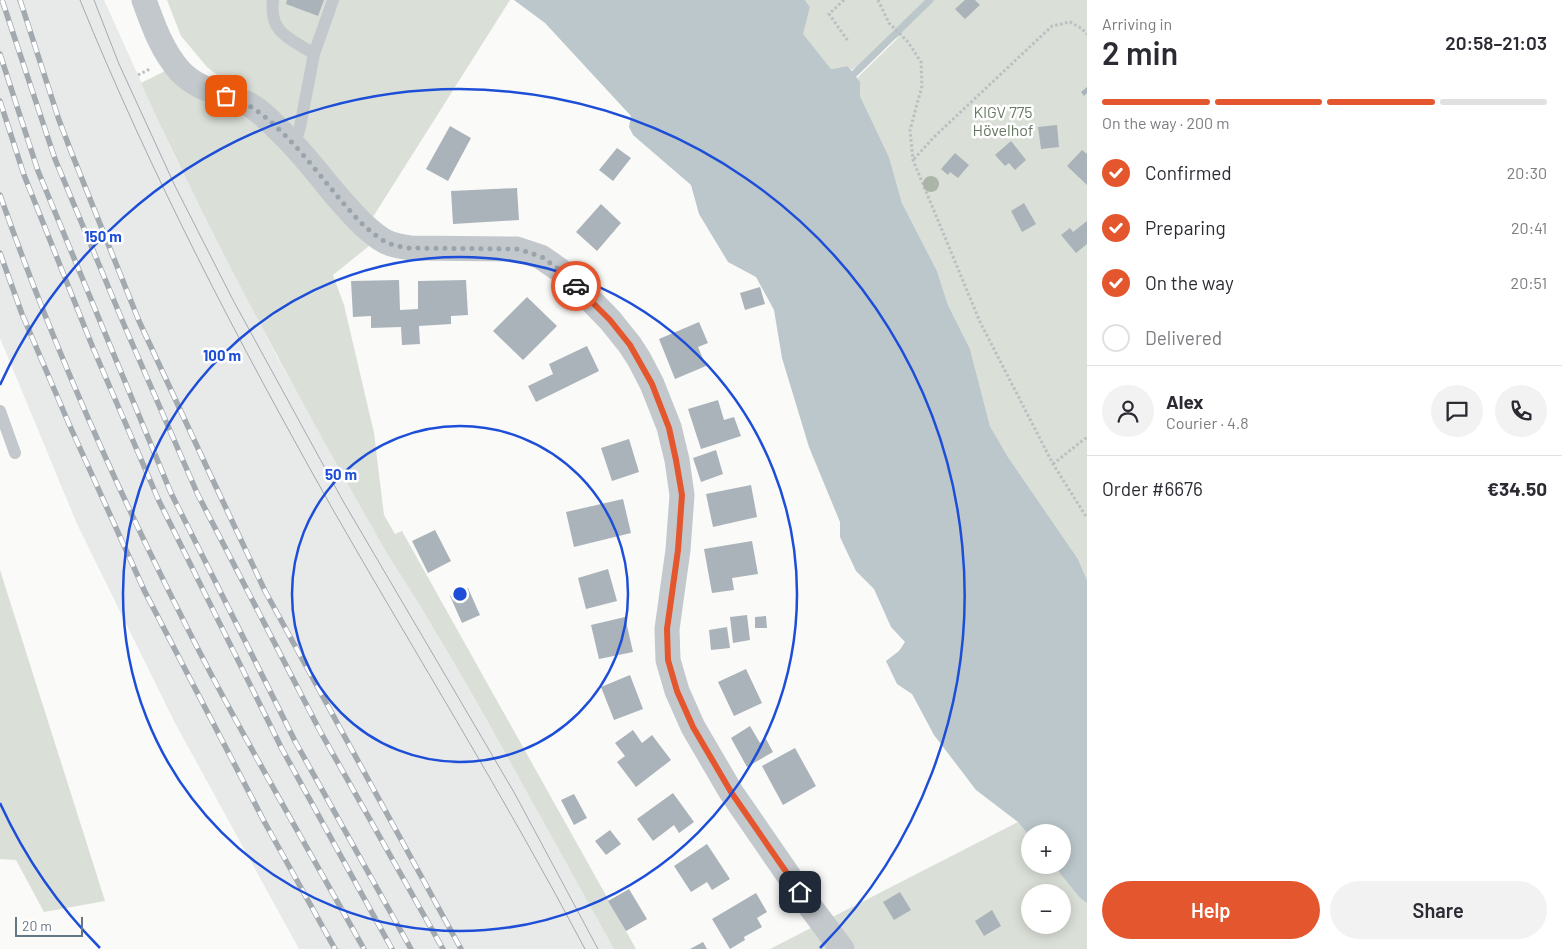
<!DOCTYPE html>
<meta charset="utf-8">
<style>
:root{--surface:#fff;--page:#f2f2f3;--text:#2b2b33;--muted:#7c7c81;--line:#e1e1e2;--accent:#e4572e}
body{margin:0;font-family:Barlow,sans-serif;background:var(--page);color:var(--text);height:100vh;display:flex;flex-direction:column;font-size:19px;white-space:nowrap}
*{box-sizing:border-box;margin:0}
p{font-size:16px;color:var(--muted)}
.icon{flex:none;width:28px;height:28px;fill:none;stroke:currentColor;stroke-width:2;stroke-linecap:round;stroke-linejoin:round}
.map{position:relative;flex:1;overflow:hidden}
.side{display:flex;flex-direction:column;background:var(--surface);width:475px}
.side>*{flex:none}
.tools{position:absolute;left:1021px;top:824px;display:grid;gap:10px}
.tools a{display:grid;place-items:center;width:50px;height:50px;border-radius:50%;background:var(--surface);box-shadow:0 2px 12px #0003;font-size:25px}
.scale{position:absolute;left:15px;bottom:12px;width:68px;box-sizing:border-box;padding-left:5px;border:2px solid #657683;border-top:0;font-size:14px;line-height:18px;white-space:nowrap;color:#657683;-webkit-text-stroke:4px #fff;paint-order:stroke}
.pin{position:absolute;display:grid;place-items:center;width:42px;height:42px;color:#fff;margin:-21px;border-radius:10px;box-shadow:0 2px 8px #0006}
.courier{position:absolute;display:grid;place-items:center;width:50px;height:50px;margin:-25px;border:4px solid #e4572e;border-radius:50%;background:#fff;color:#222;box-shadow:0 1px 6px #0007}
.head em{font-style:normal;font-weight:600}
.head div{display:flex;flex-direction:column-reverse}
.head{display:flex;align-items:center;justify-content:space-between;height:85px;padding:0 15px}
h1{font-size:32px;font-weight:600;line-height:38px}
.bar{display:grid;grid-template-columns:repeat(4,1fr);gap:8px 5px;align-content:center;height:60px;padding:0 15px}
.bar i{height:6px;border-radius:4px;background:var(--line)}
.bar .active{background:var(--accent)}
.bar p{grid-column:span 4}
.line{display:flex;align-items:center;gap:12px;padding:0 15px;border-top:1px solid var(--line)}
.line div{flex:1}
.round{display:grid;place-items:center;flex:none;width:52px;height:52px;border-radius:26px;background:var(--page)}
ol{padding:0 15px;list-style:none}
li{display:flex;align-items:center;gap:15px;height:55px}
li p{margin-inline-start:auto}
li .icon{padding:5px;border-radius:50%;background:var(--accent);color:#fff;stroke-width:4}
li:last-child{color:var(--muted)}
li i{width:28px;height:28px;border:2px solid var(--line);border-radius:50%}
.primary-button{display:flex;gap:10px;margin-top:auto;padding:10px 15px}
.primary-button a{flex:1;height:58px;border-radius:30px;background:var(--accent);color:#fff;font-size:20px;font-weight:600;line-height:58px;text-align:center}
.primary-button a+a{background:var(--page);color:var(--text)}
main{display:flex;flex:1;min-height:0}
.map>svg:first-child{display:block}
</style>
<main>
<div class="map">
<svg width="1087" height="949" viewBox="0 0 1087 949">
<rect width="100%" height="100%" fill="#fafaf8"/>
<path fill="#e8e9e9" d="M0,0H104L176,159L277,357L388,554L424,611L520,779L614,949H299L175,723L77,524L0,338Z"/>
<path fill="#dadfd7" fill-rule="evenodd" d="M167,0H510L371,220L233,87L207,67L181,36Z
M805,0H1087V580L1078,559L1008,457L990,426L970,349L948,305L937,271L902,203L889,157L860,96V82L857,78L901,35L852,70L848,66L831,69L802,34L810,7Z
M165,71L265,124L369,246L333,275L344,305L374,433L384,515L395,534L402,531L636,949H614C551,836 490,723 424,612C412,592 399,573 387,553C299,399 214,244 141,83Z
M0,570L105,901L44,912L16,860L0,859Z
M1018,822L1030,837V865H1053L1080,898L1087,903V949H770ZM1030,892H1062V925H1030Z"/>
<path fill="#bbc7cb" d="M514,0H805L810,7L803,34L831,69L848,66L860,82V96L889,157L902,203L937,271L948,305L970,349L990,426L1008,457L1078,559L1087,580V903L1080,898L1053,865H1062V832H1030V837L1018,822L976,790L934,735L912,694L897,684L886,661L899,651L905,642L891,627L874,589L856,571L840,537V522L809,447L782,358L774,310L756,277L728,262L699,214L691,185L633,135L629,127L631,116L545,23Z"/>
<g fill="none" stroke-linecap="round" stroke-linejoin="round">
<path stroke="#bbc7cb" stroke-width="7" d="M854,74L930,0"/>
</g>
<path fill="#aab3b9" d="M287,0H324L318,16L286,4Z
M965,0H975L980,5L965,19L955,9Z
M1087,87V93L1084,96L1081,92Z
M1057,125L1059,147L1041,149L1038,127Z
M450,126L471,138L448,181L426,169Z
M1011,141L1026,160L1015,170L1009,163L1005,166L995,155Z
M617,148L631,158L613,181L599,170Z
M1082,150L1087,154V185L1067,166Z
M955,153L969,165L958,178L950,172L948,175L941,169Z
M517,188L519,220L453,224L451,191Z
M1024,203L1036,224L1022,232L1011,211Z
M601,204L621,223L597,251L576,232Z
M1087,221V244L1076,253L1061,235L1070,228L1073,232Z
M399,280L400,310L418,309V281L466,280L468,315L451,316V324L419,326L420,344L402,345L401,327L371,328V316L353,317L351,281Z
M760,287L765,304L745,310L740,293Z
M527,297L557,326L523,360L493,331Z
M699,322L708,343L698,347L706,366L675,379L659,339Z
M587,346L599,371L536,402L528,386L553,374L549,364Z
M718,400L724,420L734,417L741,436L701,449L688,409Z
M629,439L639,472L612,481L601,448Z
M716,450L723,474L701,482L693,458Z
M751,485L757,517L713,527L706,494Z
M623,499L631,533L574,547L566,512Z
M435,530L451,561L428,573L412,541Z
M752,541L758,574L732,578L734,590L712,593L704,549Z
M608,569L617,601L586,609L578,578Z
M468,588L480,615L462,623L450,596Z
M747,615L750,640L733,643L730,617Z
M766,616L767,628H755V617Z
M625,617L633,652L599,659L591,625Z
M727,627L730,648L711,650L709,630Z
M746,669L762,703L734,716L718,682Z
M630,675L643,709L614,720L601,687Z
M750,726L760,743L766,739L773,752L747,767L731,738Z
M633,730L642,743L652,735L671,760L636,787L617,762L625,756L615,743Z
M795,748L816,786L783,805L762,766Z
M673,793L694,822L679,833L674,825L653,841L637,819Z
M574,794L587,818L574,825L561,800Z
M610,830L621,844L606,855L595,841Z
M707,844L730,879L712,890L707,882L691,892L674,866Z
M629,889L647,919L626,931L608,901Z
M900,892L911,910L894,920L883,902Z
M756,893L767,912L757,918L762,927L744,937L745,940L730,949L712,919Z
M992,910L1001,926L984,936L975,921Z
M1045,925H1060L1050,932Z
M703,942L707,949H690Z"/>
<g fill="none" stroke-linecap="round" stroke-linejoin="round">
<path stroke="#bbbfc2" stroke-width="3" stroke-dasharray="2.5 2.5" stroke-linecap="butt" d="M844,0L829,14L848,41
M878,0L889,23L908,42L921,62L922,86L910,130L913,160L980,322L1053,464L1087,518
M138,75L150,69
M914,159L934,137L1052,26L1070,22L1081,28L1087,34
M1053,464L1087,437"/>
<path stroke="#c3c8cc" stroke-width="12" d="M273,0C269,34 290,38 314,54
M294,145L300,127L314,54L333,0
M0,411L15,453"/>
<path stroke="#c3c8cc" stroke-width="25" d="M144,0C153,25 162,51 180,71C198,91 224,93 248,104C260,110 270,121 280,131C300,150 317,172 335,194C349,210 363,227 381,239C389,245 400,246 410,248L517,249L541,257L564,273L610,320L630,345L639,359L652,384L669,427L677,460L682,495L678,550L667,629L668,660L677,691L693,727L731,792L809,905L842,949"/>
<path stroke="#a2aab0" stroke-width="1" d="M80,0C151,175 239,343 332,508C416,655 506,799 585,949
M94,0L119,64L175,186L233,300L343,501L515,794L598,949"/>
<defs>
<path id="rail" d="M2,0L55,159L125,327L198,495L320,731L443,949
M20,0L59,120L72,154L139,321L209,472L265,591L461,949
M0,54L38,171L171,493L296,743L411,949
M0,101L24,175L93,348L159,501L282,749L392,949
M0,195C58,360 131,521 212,676C261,768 313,858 364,949
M0,253L22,314L69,424L145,592L265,823L335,949"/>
</defs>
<use href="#rail" stroke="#a2aab0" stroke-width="5.5"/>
<use href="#rail" stroke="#fff" stroke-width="4" stroke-dasharray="11" stroke-linecap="butt"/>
</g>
<circle fill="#aab4a7" cx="931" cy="184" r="8"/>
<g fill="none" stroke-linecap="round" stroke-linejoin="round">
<path stroke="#99a4ac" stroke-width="5" stroke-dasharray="0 9" d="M226,96C239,101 250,105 260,113C290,136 314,168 338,197C351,212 364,228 381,239C389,245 400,247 410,248L518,249L542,257L564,273L576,286"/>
<path stroke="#e4572e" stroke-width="6" d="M576,286L610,320L630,345L652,384L669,428L676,460L682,495L678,550L667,629L668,660L677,691L693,727L731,792L800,892"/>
</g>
<g fill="none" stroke="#1d4ed8" stroke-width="2.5">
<circle cx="460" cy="594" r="168"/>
<circle cx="460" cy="594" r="337"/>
<path d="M100 948A505 505 0 0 1 0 803M0 385A505 505 0 1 1 820 948"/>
</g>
<g text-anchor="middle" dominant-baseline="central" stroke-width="5" stroke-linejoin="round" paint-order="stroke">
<g font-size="16" fill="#687a64" stroke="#fff">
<text x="1003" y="111">KlGV 775<tspan x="1003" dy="18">Hövelhof</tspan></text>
</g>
</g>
<circle cx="460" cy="594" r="8" fill="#1d4ed8" stroke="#fff" stroke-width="2.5"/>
<g font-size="15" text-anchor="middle" font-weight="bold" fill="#1d4ed8" stroke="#fff" stroke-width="5" stroke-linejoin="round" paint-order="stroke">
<text x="103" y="242">150 m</text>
<text x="222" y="361">100 m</text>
<text x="341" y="480">50 m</text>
</g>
</svg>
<div class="tools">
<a>+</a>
<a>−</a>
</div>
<div class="scale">20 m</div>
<div class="pin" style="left:226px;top:96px;background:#ea580c"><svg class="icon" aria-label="bag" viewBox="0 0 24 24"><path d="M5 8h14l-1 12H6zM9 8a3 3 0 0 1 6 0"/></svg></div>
<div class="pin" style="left:800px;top:892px;background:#1f2937"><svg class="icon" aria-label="home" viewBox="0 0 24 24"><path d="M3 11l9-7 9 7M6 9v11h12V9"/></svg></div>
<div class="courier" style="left:576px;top:286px"><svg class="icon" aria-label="car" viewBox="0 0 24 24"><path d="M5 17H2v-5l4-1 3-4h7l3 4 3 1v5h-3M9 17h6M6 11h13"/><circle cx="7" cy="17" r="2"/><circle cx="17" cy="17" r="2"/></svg></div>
</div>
<section class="side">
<div class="head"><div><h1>2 min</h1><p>Arriving in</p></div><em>20:58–21:03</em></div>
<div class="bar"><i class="active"></i><i class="active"></i><i class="active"></i><i></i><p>On the way · 200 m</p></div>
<ol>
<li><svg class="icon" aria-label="check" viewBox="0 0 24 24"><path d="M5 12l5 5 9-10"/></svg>Confirmed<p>20:30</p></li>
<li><svg class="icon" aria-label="check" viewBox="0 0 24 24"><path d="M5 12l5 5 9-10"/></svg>Preparing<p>20:41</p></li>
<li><svg class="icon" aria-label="check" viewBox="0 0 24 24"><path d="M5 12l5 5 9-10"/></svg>On the way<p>20:51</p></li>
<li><i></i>Delivered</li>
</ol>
<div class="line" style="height:90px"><a class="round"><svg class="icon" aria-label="person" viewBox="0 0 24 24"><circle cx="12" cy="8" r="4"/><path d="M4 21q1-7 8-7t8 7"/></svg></a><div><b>Alex</b><p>Courier · 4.8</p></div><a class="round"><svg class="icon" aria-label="chat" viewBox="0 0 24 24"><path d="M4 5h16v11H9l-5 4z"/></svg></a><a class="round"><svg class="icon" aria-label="phone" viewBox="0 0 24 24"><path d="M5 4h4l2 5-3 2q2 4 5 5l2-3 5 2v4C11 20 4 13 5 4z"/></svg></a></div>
<div class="line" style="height:65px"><div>Order #6676</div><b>€34.50</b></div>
<div class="primary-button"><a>Help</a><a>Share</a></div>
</section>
</main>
